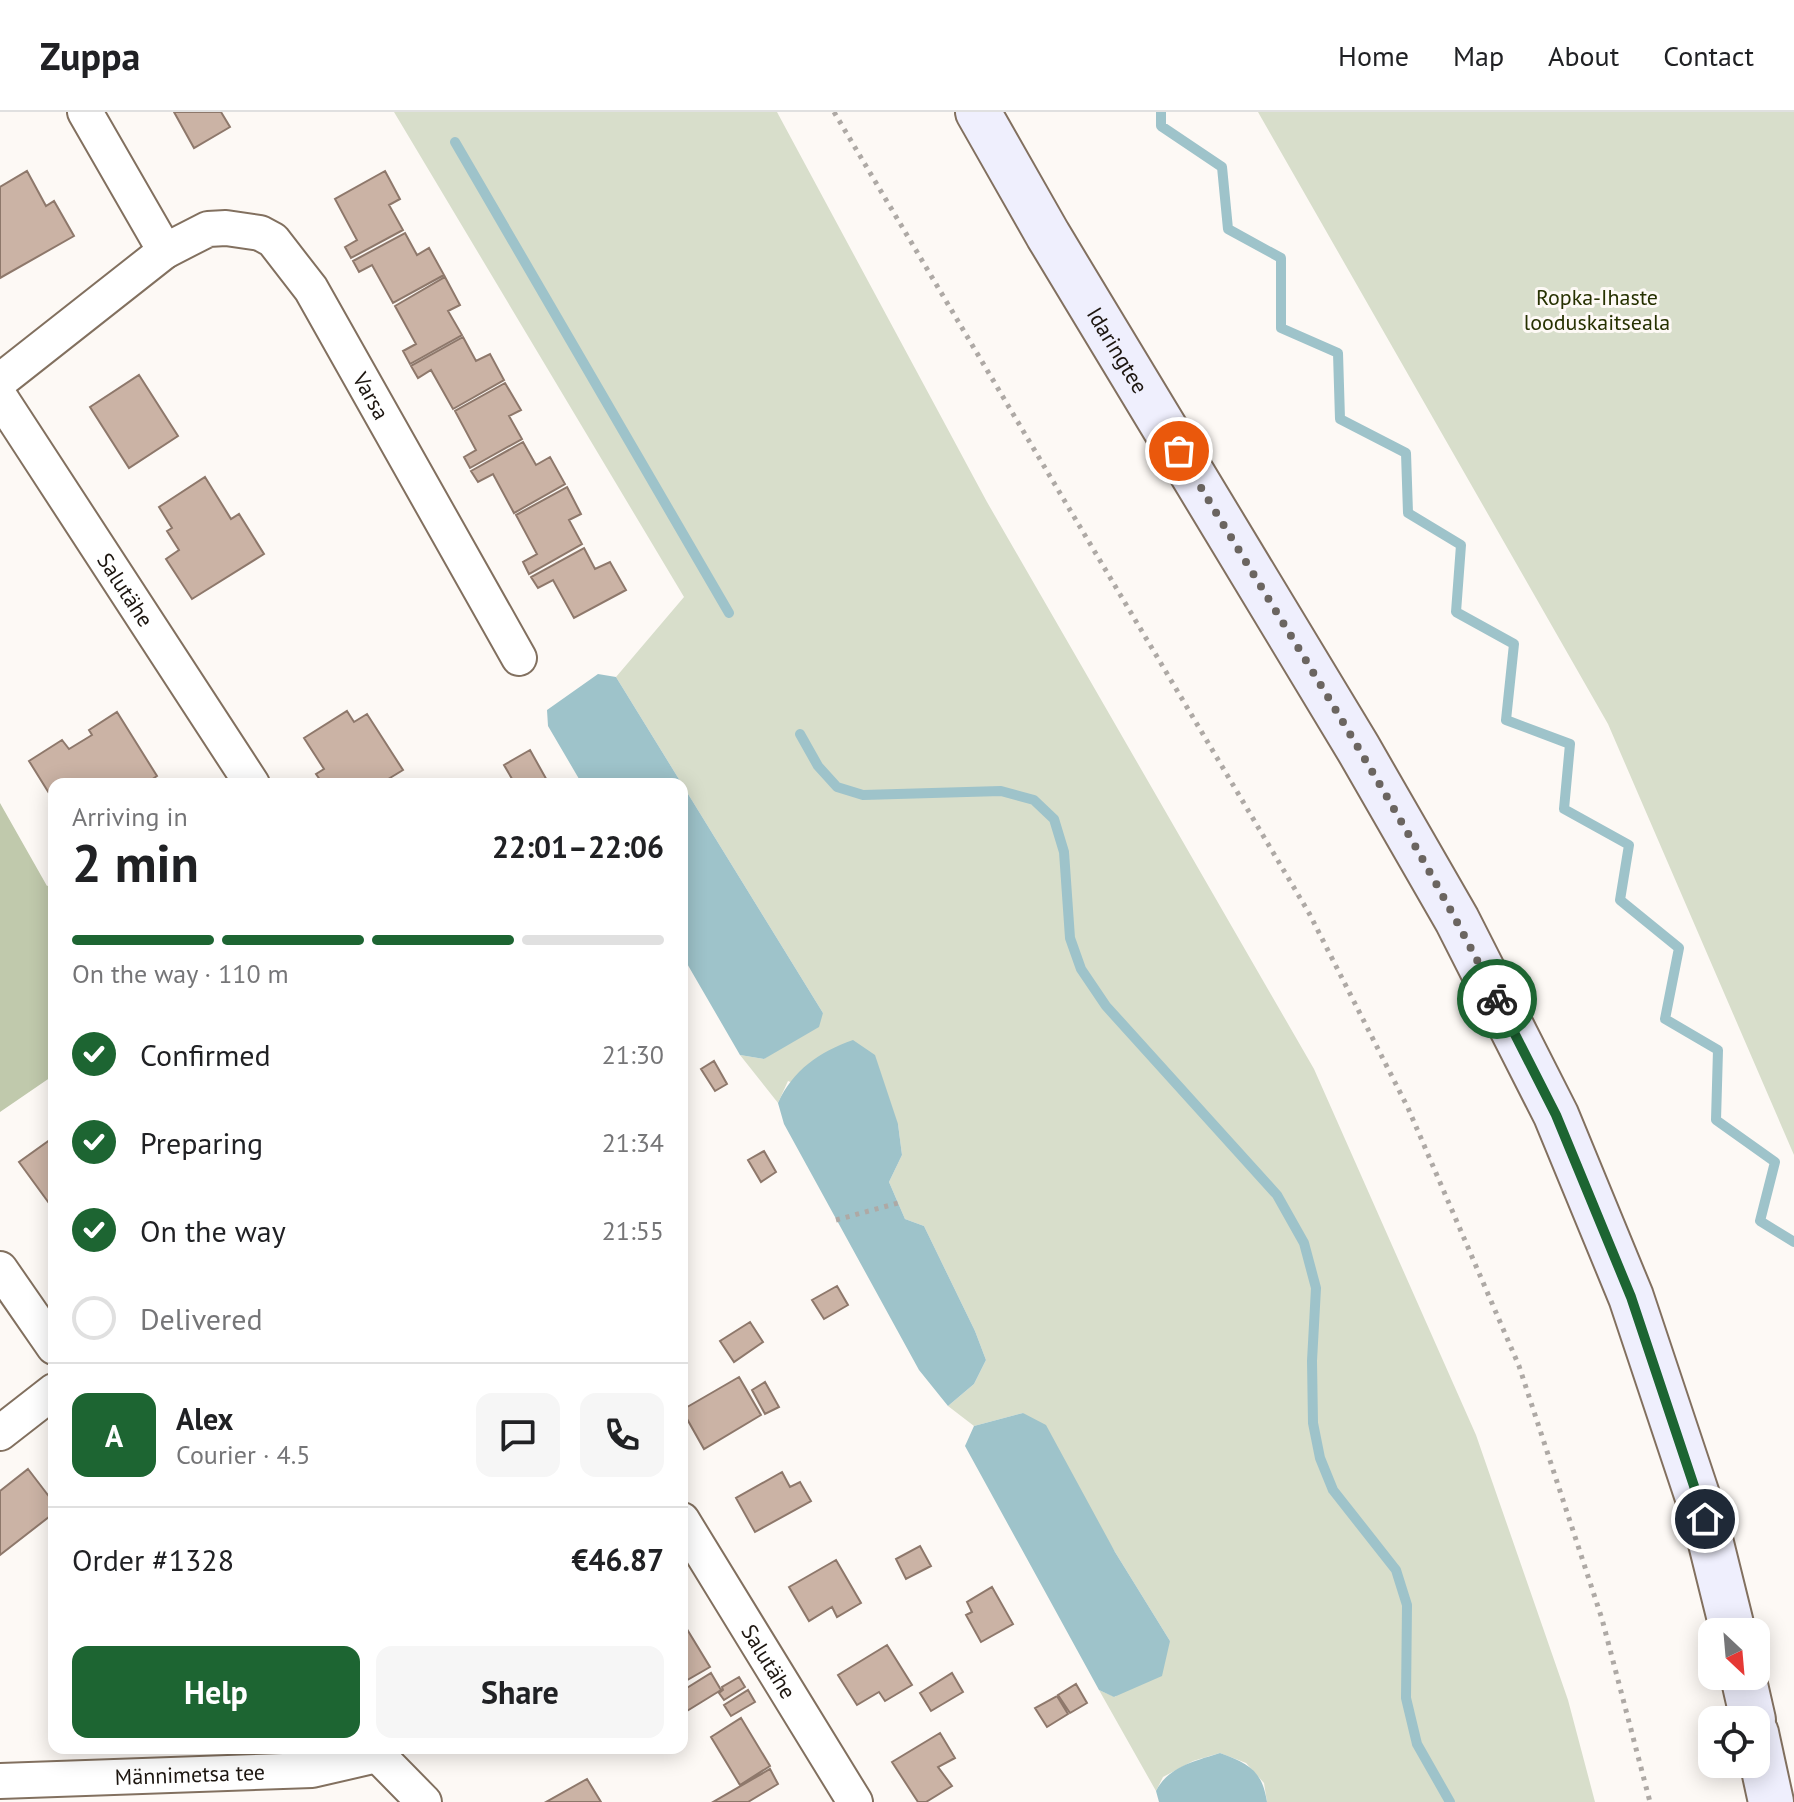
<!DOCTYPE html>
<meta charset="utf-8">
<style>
:root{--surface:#fff;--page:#f6f6f6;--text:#202124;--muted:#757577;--line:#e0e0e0;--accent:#1d6532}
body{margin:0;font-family:"PT Sans",sans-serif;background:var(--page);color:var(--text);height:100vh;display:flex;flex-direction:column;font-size:30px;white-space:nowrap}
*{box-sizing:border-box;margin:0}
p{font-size:26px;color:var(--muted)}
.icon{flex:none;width:44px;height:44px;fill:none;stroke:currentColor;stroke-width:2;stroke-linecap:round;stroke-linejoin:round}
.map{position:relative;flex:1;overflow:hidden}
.drawer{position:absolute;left:48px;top:666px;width:640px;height:976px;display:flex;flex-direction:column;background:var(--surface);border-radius:16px;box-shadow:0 4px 20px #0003}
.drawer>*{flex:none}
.needle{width:52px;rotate:154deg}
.controls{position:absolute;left:1698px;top:1506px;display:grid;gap:16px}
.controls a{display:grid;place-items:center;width:72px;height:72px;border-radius:16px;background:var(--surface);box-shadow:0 4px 20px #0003;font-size:40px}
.pin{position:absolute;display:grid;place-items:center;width:68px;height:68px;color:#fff;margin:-34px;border:4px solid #fff;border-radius:50%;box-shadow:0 2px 8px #0007}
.courier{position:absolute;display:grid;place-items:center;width:80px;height:80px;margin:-40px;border:6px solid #1d6532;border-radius:50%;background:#fff;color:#222;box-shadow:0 2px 10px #0007}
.headline em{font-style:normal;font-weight:700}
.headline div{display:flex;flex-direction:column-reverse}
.headline{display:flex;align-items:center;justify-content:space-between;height:136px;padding:0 24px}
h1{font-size:52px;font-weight:700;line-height:60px}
.bar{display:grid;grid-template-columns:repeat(4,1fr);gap:12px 8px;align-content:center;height:96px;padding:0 24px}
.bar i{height:10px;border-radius:6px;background:var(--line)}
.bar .selected{background:var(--accent)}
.bar p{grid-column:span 4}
.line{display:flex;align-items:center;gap:20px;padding:0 24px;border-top:2px solid var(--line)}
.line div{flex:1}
.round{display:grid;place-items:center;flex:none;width:84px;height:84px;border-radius:16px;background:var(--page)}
ol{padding:0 24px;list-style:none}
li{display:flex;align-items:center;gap:24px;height:88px}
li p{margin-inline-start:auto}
li .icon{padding:8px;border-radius:50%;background:var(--accent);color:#fff;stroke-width:4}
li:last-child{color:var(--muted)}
li i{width:44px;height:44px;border:4px solid var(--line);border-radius:50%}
.button{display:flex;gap:16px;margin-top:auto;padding:16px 24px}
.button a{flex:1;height:92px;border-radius:16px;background:var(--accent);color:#fff;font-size:32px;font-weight:700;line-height:92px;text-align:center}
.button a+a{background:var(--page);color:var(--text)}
header{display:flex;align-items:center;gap:48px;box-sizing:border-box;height:112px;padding:0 40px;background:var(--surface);border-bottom:2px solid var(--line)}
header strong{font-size:38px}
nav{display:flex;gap:44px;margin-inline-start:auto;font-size:28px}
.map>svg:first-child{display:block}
</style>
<header>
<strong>Zuppa</strong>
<nav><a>Home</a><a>Map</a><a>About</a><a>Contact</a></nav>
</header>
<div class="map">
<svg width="1794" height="1690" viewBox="0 0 1794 1690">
<rect width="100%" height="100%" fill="#fdf9f5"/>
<path fill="#d8decb" d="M394,0H777L987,390L1314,957L1476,1323L1568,1588L1595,1690H1267L1264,1671L1246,1651L1220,1641L1193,1649L1163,1665L1156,1679L1099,1578L1115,1585L1170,1529L1115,1440L1023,1301L974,1314L948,1294L974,1272L986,1248L975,1219L924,1114L905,1107L889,1070L902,1043L898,1012L788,969L778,991L740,943L764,947L823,901L616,565L684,485Z
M1258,0H1794V1043L1608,612Z"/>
<path fill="#c0c9ac" d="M0,691L47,774L54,771V963L0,1000Z"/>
<path fill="#9ec3ca" d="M598,562L616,565L823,901L819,915L764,947L740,943L682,843V672H582L548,614L547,598Z
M853,928L875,943L898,1012L902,1043L889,1070L905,1107L924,1114L975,1219L986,1248L974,1272L948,1294L919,1258L784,1012L778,991C793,958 819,940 853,928Z
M1023,1301L1046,1313L1115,1440L1170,1529L1162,1564L1114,1585L1099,1578L965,1334L974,1314Z
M1220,1641C1249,1652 1262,1658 1267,1690H1159L1156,1679C1168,1655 1195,1649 1220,1641Z"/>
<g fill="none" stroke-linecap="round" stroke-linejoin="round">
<path stroke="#9ec3ca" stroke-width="10" d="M1161,0V14L1222,55L1228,117L1281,146V216L1338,241L1340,307L1406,341L1408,401L1461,433L1456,500L1514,532L1506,608L1570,632L1564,697L1629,733L1620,788L1679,836L1665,907L1718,938L1716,1008L1775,1050L1760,1109L1794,1130
M455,30L729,501
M800,622L818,654L837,675L863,683L1001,679L1034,688L1054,707L1064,740L1070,826L1081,857L1106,894L1277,1083L1304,1131L1316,1176L1312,1249L1313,1311L1320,1346L1333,1378L1396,1458L1407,1493L1406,1586L1417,1632L1450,1690"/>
</g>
<path fill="#cbb3a5" stroke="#8e786b" stroke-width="2" d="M174,0H221L230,15L194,36Z
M27,59L46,94L54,89L74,124L0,166V75Z
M385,59L400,87L389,93L403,118L351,146L345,135L357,128L335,87Z
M405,121L417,143L429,136L444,163L393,191L372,153L359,160L353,149Z
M445,165L460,193L448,199L462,223L410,252L403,239L416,232L395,194Z
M463,225L476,249L490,242L504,268L453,297L431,258L418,266L411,254Z
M139,263L178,324L129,356L90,295Z
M505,271L521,298L509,304L522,327L470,356L464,345L476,338L455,299Z
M523,330L536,353L550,345L565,372L514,401L493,362L478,370L471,359Z
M205,365L231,407L239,402L264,442L192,487L166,447L179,438L167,419L172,416L159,395Z
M567,375L581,402L569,408L582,432L529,462L523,450L537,442L516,403Z
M584,436L595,457L610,450L626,478L574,506L553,468L538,476L531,465Z
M347,599L354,610L367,602L403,658L380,672H323L316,662L324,657L304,626Z
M117,600L157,664L145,672H54L52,686L29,649L62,628L69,637L92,623L89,618Z
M530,638L549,672H515L504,653Z
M714,949L727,972L715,979L701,957Z
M54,1025V1098L19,1050Z
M764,1039L776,1060L761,1070L748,1048Z
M837,1174L848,1193L824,1207L812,1188Z
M750,1210L763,1230L734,1250L720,1229Z
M739,1265L761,1303L704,1337L682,1298Z
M765,1270L779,1295L765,1302L752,1278Z
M28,1357L54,1391V1401L0,1443V1379Z
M782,1360L790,1375L800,1370L811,1389L755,1420L736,1386Z
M920,1434L931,1454L906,1467L896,1447Z
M836,1448L861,1491L837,1505L832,1495L809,1509L789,1475Z
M992,1475L1013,1512L981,1530L966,1503L972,1500L967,1490Z
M682,1509L710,1555L682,1571Z
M887,1533L912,1573L885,1589L879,1580L857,1593L838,1563Z
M711,1561L721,1578L682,1602V1579Z
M952,1561L963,1580L931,1599L920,1581Z
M739,1565L745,1575L724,1588L719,1581L723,1578L722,1575Z
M1076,1572L1087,1591L1070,1601L1058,1583Z
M748,1578L755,1590L731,1604L724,1593Z
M1057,1584L1068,1602L1047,1615L1035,1596Z
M741,1606L770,1654L740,1673L711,1625Z
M940,1621L955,1646L938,1655L952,1674L926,1690H918L892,1650Z
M770,1657L778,1672L748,1690H713Z
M587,1667L601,1690H546Z"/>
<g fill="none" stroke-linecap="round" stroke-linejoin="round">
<defs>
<g id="minor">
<path id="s1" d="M165,139L208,117L226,116L260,121L273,128L311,177L519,546"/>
<path d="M0,269L165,139L85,0"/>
<path id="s2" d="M0,285L252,672"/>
<path d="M0,1157L54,1235"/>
<path d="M0,1321L54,1279"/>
<path id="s3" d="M682,1408L855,1690"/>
<path d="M371,1636L424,1690"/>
<path id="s4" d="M0,1669L312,1658L377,1643"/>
</g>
<g id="secondary">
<path id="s5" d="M978,0L1048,123L1358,636L1457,808L1556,1003L1631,1185L1705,1407L1733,1520"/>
<path d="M1743,1564L1753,1608"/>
<path d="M1756,1621L1771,1690"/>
</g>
</defs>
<use href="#minor" stroke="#82705f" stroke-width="38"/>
<use href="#secondary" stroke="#82705f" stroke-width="48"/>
<path stroke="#aea9a5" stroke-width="5" stroke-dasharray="4 6" stroke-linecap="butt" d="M834,0L1309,801L1408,996L1519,1254L1602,1507L1650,1690
M836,1108L898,1091"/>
<use href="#minor" stroke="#fff" stroke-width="34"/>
<use href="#secondary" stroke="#efeffd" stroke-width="44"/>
</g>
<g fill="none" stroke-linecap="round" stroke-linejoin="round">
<path stroke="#6b6560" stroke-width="8" stroke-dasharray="0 14.4" d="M1179,339C1287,520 1402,698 1497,887"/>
<path stroke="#1d6532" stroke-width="10" d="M1497,887L1556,1003L1631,1185L1705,1407"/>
</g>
<g text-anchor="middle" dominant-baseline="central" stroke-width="6" stroke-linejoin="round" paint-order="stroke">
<g font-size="22" fill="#263100" stroke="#fdf9f5">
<text x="1597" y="185">Ropka-Ihaste<tspan x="1597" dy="25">looduskaitseala</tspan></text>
</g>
<g font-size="22" fill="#1d1610" stroke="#fdf9f5">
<text stroke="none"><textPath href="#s5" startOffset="276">Idaringtee</textPath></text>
<text stroke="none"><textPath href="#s1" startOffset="300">Varsa</textPath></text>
<text stroke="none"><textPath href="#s2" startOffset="230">Salutähe</textPath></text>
<text stroke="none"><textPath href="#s3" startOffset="166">Salutähe</textPath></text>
<text stroke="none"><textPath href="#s4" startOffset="190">Männimetsa tee</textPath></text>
</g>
</g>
</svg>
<div class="controls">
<a><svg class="needle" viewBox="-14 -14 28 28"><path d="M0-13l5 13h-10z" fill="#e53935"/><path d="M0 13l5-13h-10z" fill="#757577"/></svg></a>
<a><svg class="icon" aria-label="locate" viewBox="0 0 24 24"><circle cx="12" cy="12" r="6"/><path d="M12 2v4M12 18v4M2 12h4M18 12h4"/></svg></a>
</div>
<div class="pin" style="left:1179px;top:339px;background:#ea580c"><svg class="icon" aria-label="bag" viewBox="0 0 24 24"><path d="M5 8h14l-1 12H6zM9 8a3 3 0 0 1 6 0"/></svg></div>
<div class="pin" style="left:1705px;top:1407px;background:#1f2937"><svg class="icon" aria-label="home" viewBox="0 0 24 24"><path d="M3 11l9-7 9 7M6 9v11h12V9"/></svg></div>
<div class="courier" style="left:1497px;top:887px"><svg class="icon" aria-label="bike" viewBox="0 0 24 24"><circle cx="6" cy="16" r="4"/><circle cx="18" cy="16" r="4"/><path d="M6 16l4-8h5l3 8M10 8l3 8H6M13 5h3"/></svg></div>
<section class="drawer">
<div class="headline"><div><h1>2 min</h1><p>Arriving in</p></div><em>22:01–22:06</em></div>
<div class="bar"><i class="selected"></i><i class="selected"></i><i class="selected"></i><i></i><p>On the way · 110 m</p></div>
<ol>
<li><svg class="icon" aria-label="check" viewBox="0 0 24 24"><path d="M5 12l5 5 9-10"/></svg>Confirmed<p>21:30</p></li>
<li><svg class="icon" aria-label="check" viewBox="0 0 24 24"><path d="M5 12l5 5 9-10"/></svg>Preparing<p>21:34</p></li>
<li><svg class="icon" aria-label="check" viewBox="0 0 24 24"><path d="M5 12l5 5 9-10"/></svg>On the way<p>21:55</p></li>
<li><i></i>Delivered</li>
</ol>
<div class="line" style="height:144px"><b class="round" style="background:var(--accent);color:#fff">A</b><div><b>Alex</b><p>Courier · 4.5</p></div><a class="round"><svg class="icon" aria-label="chat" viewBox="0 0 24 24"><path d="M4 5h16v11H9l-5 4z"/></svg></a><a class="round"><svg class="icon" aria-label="phone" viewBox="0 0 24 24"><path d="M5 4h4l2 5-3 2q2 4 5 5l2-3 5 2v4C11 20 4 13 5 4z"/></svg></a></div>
<div class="line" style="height:104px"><div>Order #1328</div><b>€46.87</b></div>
<div class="button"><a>Help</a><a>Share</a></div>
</section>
</div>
